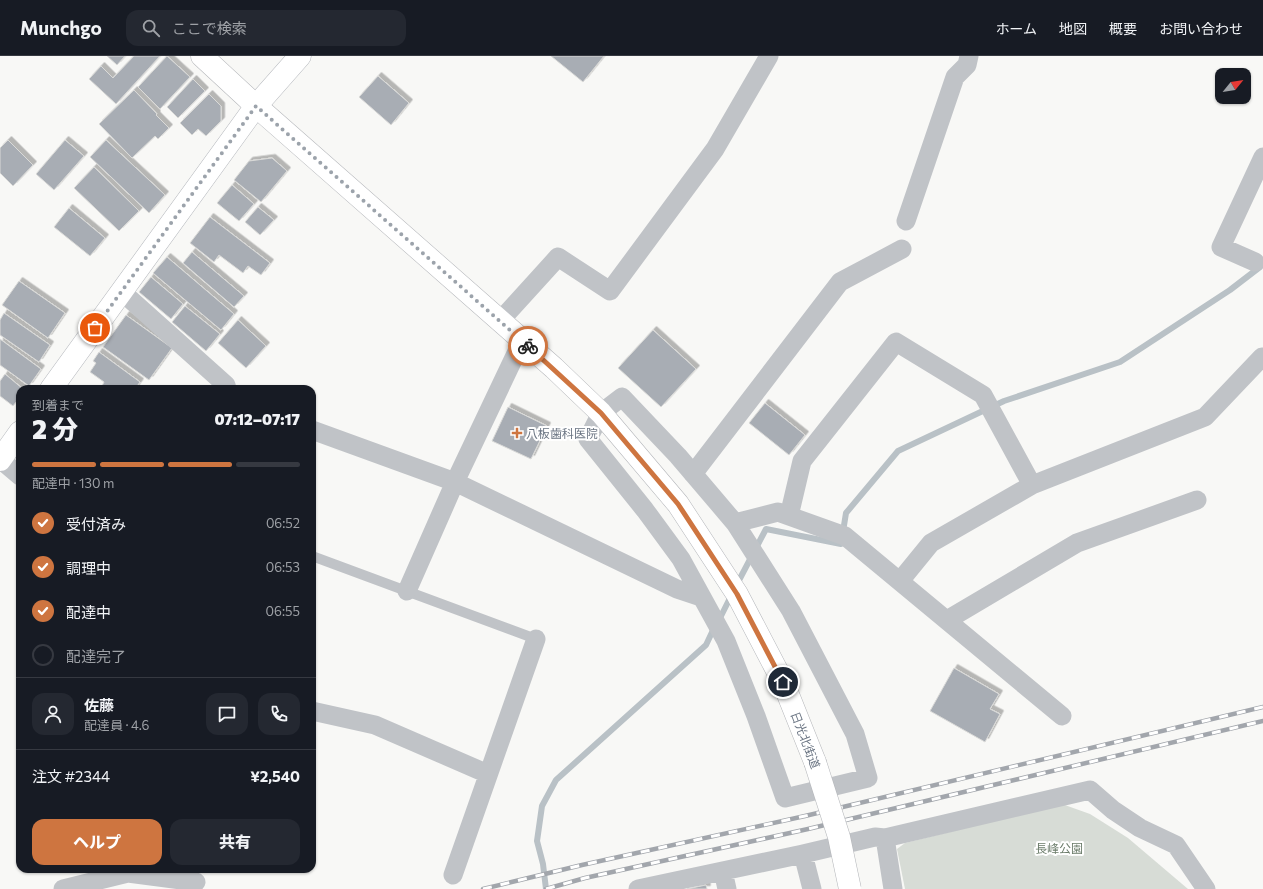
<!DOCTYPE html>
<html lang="ja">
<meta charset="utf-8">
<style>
:root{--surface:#171b24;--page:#242831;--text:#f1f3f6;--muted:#9ea1a6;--line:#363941;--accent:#ce7540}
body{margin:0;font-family:Commissioner,"Noto Sans JP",sans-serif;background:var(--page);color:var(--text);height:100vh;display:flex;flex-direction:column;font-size:15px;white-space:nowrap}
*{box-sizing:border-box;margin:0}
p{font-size:13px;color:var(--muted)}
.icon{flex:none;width:22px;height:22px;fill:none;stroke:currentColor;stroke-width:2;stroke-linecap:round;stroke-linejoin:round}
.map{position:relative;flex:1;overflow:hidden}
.drawer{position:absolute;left:16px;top:329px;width:300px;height:488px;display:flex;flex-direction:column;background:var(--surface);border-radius:12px;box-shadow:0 1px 3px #0004}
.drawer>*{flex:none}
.needle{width:26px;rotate:60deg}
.fabs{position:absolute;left:1215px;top:12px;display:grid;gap:8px}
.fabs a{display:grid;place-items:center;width:36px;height:36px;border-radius:8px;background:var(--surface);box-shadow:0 1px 3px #0004;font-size:20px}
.pin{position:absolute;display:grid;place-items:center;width:34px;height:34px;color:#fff;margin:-17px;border:2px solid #fff;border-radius:50%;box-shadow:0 1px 4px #0007}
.courier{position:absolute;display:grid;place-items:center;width:40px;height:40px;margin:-20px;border:3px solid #ce7540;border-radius:50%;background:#fff;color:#222;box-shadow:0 1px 5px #0007}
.overview em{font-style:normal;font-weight:800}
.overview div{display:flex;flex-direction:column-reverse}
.overview{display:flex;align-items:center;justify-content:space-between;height:68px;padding:0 16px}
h1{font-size:26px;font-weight:800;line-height:30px}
.bar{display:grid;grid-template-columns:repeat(4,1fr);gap:6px 4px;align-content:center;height:48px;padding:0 16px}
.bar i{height:5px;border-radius:3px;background:var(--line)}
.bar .on{background:var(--accent)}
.bar p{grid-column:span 4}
.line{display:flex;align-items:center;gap:10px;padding:0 16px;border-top:1px solid var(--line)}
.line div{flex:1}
.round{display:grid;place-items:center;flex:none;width:42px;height:42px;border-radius:12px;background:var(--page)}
ol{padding:0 16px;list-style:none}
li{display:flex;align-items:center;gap:12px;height:44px}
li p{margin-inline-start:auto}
li .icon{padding:4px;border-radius:50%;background:var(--accent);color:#fff;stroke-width:4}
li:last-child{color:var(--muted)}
li i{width:22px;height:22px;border:2px solid var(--line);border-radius:50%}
.cta{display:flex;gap:8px;margin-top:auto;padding:8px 16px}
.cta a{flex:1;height:46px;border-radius:12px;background:var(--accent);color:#fff;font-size:16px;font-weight:800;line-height:46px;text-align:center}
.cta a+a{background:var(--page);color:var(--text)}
header{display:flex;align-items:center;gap:24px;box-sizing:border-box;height:56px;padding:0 20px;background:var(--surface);border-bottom:1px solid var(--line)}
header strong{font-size:19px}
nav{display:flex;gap:22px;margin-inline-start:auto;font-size:14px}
.search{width:280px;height:36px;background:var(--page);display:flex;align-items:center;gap:10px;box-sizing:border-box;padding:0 14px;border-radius:12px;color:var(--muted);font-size:15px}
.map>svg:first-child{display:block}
</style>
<header>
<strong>Munchgo</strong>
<div class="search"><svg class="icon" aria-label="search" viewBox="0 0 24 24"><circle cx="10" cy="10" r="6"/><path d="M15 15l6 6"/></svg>ここで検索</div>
<nav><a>ホーム</a><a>地図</a><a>概要</a><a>お問い合わせ</a></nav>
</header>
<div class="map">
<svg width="1263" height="833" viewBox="0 0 1263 833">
<defs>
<filter id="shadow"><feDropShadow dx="3.5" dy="-3.5" stdDeviation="0" flood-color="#0004"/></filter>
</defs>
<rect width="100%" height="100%" fill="#f8f8f6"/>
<path fill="#d7dcd6" d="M1062,748L1090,758L1128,782L1188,833H905L897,793L905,787Z"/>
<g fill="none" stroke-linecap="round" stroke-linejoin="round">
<path stroke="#b9c1c6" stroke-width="6" d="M736,530L766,473L841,488L846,457L898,395L1004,345L1120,306L1230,234L1260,211
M719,564L732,538
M546,833L543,808L537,785L542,750L556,724L706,589L714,572"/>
</g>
<path fill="#a8adb4" stroke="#dadad8" filter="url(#shadow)" d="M107,0H125L117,9Z
M134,0H160L116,48L89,23L101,10L113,22Z
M167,0L190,21L160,53L138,31Z
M551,0H604L583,26Z
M378,20L409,47L391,69L359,41Z
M193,23L205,35L178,62L167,51Z
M134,34L157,58L156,59L169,72L158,83L155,80L132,102L99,68Z
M209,38L221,50V65L206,80L198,73L192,79L180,67Z
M8,84L33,109L13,130L0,117V92Z
M65,84L84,100L54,134L36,118Z
M106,84L165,139L149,157L90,101Z
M272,102L287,115L261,146L234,124L249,105Z
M94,111L139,155L119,175L74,132Z
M232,129L254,148L239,165L217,147Z
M258,151L274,164L260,179L245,166Z
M69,152L105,182L90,200L54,171Z
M210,161L270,207L261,219L248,210L243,217L219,199L214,206L190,187Z
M192,196L244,240L234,251L183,207Z
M167,201L234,258L221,274L153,217Z
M151,221L183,248L171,263L139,236Z
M19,225L65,257L48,282L2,249Z
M185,250L220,278L206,295L172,266Z
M4,257L50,289L39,306L0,279V264Z
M126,259L172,292L149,324L103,291Z
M238,264L266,290L246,312L218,287Z
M653,274L696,313L661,351L618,312Z
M0,283L41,313L29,330L0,309Z
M99,296L140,326L135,333H106L102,330L104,326L90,316L96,307L93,305Z
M5,318L23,333H20V341L13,350L0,340V325Z
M765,347L805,379L789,399L749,367Z
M508,351L547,370L531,403L492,385Z
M954,612L999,638L990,653L1000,658L985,686L930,655Z
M706,829L707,833H687Z"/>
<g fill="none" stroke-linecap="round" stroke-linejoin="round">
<defs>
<path id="secondary" d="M51,333L256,50L300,0
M0,404L20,376"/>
<path id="highway" d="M202,0L256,50L554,312L601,357L678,448L737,538L783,626L815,706"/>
</defs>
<use href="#secondary" stroke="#b3b6bb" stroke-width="23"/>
<use href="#highway" stroke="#b4b6ba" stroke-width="23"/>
<path stroke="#c0c3c7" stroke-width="10" d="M312,500L536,583"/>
<path stroke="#c0c3c7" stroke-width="19" d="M906,165L955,21L967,9L969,0
M1255,206L1221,191L1263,101
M121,235L226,329L227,333
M500,265L558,201L610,235L715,93L769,0
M622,341L678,400L735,467L791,555L855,678L868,722L785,742L756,660L726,585L681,503L645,454L588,383L601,357Z
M312,374L455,426L677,533L701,541
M0,403L20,420
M693,418L840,226L902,193
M789,460L802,405L896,286L983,339L1032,429
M735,467L778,456L845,480L1062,660
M900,525L931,487L1032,429L1205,361L1262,301
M407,535L455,426L522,285
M947,564L1077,487L1197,444
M312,655L375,669L488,718
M885,782L893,833
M803,798L812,833
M723,815L727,833
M453,819L536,583
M63,833L128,817L196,826
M638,833L803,798L875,781L885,782L1090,734L1113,754L1140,772L1176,789L1206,833"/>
<use href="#secondary" stroke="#fff" stroke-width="22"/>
<use href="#highway" stroke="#fff" stroke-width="22"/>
<defs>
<path id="rail" d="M483,833L582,809L805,760L1263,651
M546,833L585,822L808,773L1263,665"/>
</defs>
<use href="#rail" stroke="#a2a6ac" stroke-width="4.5"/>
<use href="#rail" stroke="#fff" stroke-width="3" stroke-dasharray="9" stroke-linecap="butt"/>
<defs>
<path id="highway-bridge" d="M815,706L839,781L850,833"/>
</defs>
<use href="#highway-bridge" stroke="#b4b6ba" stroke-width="23" stroke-linecap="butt"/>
<use href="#highway-bridge" stroke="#fff" stroke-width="22"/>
</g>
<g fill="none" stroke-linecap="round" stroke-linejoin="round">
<path stroke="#9ca3ab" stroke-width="4" stroke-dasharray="0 7.2" d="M95,272L256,50L528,290"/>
<path stroke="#ce7540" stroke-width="5" d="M528,290L601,357L678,448L737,538L783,626"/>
</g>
<path fill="#ce7540" stroke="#fff" stroke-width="1.5" d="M515 371h4v4h4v4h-4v4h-4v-4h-4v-4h4z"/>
<g text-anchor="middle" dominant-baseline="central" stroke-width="4" stroke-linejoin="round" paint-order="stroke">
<g font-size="12" fill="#6b7583" stroke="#fff" text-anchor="start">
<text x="526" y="377">八板歯科医院</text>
</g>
<g font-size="12" fill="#6b7583" stroke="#fff">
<text transform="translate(806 684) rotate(69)">日光北街道</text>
</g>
<g font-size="12" fill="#6a7b69" stroke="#fff">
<text x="1059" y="792">長峰公園</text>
</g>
</g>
</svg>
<div class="fabs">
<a><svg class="needle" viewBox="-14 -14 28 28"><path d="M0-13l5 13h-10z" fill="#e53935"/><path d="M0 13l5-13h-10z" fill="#9ea1a6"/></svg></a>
</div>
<div class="pin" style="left:95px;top:272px;background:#ea580c"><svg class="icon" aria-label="bag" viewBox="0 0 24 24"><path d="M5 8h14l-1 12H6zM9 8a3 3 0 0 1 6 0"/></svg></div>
<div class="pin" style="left:783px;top:626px;background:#1f2937"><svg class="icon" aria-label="home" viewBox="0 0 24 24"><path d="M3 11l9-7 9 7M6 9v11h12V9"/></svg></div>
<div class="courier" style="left:528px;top:290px"><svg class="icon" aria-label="bike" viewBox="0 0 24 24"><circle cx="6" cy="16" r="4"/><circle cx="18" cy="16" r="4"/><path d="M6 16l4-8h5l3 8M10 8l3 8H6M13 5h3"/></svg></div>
<section class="drawer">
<div class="overview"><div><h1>2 分</h1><p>到着まで</p></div><em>07:12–07:17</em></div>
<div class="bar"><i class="on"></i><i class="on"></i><i class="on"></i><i></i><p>配達中 · 130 m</p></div>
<ol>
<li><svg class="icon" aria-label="check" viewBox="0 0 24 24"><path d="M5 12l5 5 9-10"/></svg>受付済み<p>06:52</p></li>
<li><svg class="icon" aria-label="check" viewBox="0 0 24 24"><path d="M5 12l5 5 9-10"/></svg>調理中<p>06:53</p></li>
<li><svg class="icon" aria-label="check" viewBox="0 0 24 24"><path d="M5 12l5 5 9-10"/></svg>配達中<p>06:55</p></li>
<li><i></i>配達完了</li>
</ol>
<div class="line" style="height:72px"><a class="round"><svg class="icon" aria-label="person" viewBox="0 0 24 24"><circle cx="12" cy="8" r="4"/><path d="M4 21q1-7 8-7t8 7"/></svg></a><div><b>佐藤</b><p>配達員 · 4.6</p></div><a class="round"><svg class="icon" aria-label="chat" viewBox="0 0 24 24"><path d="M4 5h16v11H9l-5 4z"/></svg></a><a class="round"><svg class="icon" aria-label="phone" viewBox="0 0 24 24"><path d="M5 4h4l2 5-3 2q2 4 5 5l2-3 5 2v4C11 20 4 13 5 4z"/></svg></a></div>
<div class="line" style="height:52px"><div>注文 #2344</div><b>¥2,540</b></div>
<div class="cta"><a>ヘルプ</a><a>共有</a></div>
</section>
</div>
